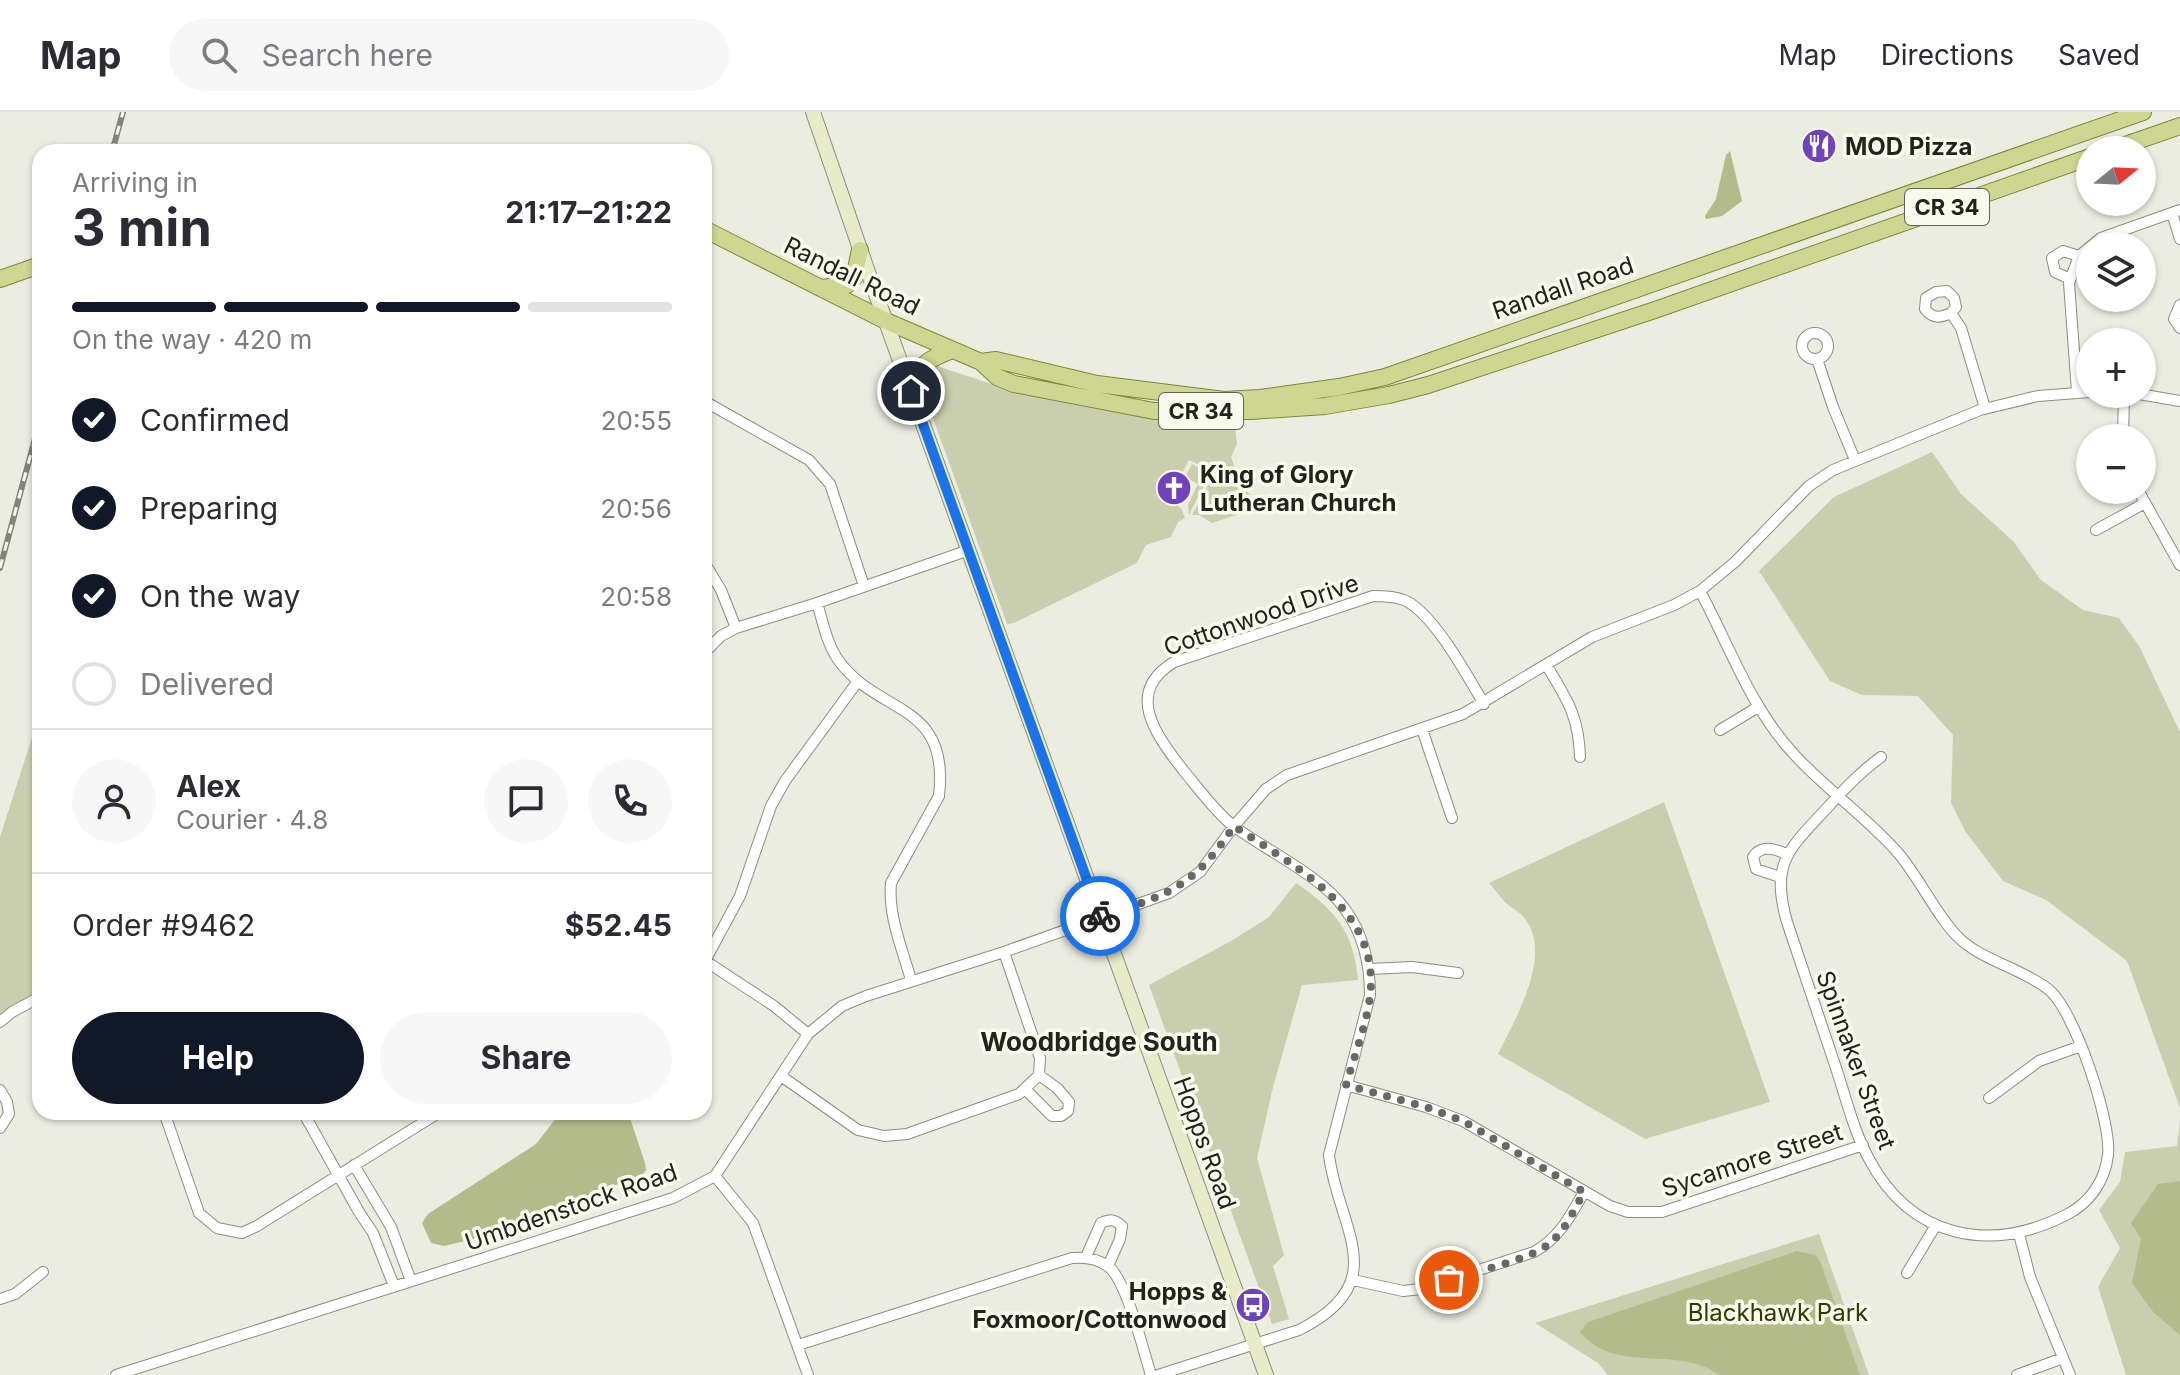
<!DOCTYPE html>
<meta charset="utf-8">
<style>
:root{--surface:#fff;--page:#f7f7f7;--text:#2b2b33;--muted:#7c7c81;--line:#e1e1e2;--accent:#111827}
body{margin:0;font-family:Inter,sans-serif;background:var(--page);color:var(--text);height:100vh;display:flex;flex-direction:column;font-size:30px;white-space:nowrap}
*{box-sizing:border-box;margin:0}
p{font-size:26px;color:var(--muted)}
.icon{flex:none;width:44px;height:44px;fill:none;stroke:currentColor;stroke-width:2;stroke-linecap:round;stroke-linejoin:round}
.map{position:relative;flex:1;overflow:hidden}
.drawer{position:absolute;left:32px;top:32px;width:680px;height:976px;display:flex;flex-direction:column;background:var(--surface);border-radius:24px;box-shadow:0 2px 6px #0004}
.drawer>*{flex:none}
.needle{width:52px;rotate:72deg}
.controls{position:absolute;left:2076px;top:24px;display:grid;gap:16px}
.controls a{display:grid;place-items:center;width:80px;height:80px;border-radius:50%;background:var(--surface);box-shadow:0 2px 6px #0004;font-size:40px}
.pin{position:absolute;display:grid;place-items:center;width:68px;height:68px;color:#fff;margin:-34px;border:4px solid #fff;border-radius:50%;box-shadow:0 2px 8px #0007}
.courier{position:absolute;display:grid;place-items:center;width:80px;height:80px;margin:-40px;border:6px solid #1a73e8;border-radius:50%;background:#fff;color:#222;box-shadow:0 2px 10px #0007}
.head em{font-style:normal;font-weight:700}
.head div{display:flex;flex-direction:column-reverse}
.head{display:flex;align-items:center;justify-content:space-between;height:136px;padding:0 40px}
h1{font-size:52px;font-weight:700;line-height:60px}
.bar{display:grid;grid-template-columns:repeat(4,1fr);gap:12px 8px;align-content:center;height:96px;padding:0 40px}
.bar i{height:10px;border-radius:6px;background:var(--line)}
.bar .current{background:var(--accent)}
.bar p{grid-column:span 4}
.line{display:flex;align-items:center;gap:20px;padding:0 40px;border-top:2px solid var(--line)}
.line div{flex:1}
.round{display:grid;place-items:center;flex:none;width:84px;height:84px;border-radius:42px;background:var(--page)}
ol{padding:0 40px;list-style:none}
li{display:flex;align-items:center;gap:24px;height:88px}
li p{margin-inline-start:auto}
li .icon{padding:8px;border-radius:50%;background:var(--accent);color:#fff;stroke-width:4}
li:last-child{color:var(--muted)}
li i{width:44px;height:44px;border:4px solid var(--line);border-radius:50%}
.cta{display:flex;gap:16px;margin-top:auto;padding:16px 40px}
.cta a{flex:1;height:92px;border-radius:48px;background:var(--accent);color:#fff;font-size:32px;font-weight:700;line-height:92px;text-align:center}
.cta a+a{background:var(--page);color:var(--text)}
header{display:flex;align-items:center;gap:48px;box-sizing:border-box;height:112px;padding:0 40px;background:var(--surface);border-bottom:2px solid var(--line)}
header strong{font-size:38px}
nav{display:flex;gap:44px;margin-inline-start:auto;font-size:28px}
.search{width:560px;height:72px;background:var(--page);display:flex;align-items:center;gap:20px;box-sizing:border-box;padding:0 28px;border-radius:44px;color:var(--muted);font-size:30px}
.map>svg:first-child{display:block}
</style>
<header>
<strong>Map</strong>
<div class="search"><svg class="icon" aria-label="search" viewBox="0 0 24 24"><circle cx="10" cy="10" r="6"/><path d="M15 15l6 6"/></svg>Search here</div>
<nav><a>Map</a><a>Directions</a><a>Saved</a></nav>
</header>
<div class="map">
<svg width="2180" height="1263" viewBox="0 0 2180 1263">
<rect width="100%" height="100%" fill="#eaeddf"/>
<path fill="#c9cfae" d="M931,252L1016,280L1101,298L1234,309L1237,332L1231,345L1241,373L1261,395L1212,411L1199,403H1192L1215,360L1189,348L1181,363L1172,359L1160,384L1181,396L1185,406L1178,410L1171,425L1146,433L1137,451L1014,511L1007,512L928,292L929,281L940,280V275L945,274L944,271L923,270Z
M1932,340L1961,382L2013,429L2041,468L2083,498L2119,506L2139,534L2180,620V996L2127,849L2046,788L2003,769L1965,719L1951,691L1953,623L1918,584L1862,583L1830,569L1759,459L1834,385Z
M1192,352L1210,361L1189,403L1188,393L1198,372L1185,365Z
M40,601V879L0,902V725Z
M1664,690L1770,990L1645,1027L1498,942C1515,908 1550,848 1528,811C1522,800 1513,798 1505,790C1499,784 1495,777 1489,771Z
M1296,771C1334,797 1354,819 1358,868L1302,873L1273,975L1257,1046L1284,1143L1273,1154L1289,1207L1272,1212L1149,873L1231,829L1269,805Z
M2180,1008V1263H2126L2098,1175L2120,1136L2099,1098L2120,1070L2125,1040L2177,1034Z
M1819,1122L1869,1263H1608L1598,1251L1535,1211Z"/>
<path fill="#b3bb8b" d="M1730,39L1742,89L1722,104L1706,107L1705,104L1716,87L1726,43Z
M561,1000H628L645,1051L646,1058L643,1062L579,1088L570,1095L526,1110L510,1112L494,1122L444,1134L431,1131L422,1111L428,1102L536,1032Z
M2180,1069V1223L2154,1201L2132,1171L2141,1127L2131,1111L2158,1072Z
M1797,1139L1815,1143L1820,1149L1860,1263H1720C1674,1232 1615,1263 1580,1220L1588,1210Z"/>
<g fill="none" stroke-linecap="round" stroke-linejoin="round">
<defs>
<path id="street" d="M2172,101L2180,127
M2070,167L2055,160L2052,146L2063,139L2079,144
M2180,193L2174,207L2180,216
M1951,201C1940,206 1933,207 1925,197L1926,186L1936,180L1947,179L1954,186L1956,195L1951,201L1961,216L1985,296
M1802 234a13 13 0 1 1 26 0a13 13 0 1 1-26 0Z
M1817,247L1833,295L1855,348
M2077,280L2069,171L2079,144L2101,126L2180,98
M2139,282L2180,289
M704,289L809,348L830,372L864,474
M2123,326L2124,282
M2138,378L2180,453
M2096,418L2145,391
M704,450L721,478L736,516
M1700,479C1729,533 1750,594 1792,640C1825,677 1867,705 1899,742C1920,767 1938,806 1959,826C1983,849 2021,856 2048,877C2074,896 2112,1011 2108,1043C2105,1069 2090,1091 2066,1103C1989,1142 1911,1126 1869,1047C1853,1018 1845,982 1834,950C1819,904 1803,857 1787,810C1770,751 1789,737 1827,696C1844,677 1860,660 1881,645
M817,491C823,510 827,533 839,549C879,604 950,589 939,684L891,771C888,804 902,836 911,868
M704,541L721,524L736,516L817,491L969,438
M1547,554C1567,587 1579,605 1580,645
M1422,617L1452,706
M1720,618L1758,595
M1780,765L1756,757L1753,745C1761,732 1775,737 1787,742
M704,848L774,894L808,922
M705,849L740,784L771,694L785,669L858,569
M1370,857L1412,855L1458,861
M0,910L12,900L40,885
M781,964L858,1018L884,1024L907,1022L1019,982L1039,963L1040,946L1004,840
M1346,973L1426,995L1463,1009L1610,1094L1628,1100H1662L1863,1033
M1025,977L1052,1004H1061L1068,999L1069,990L1057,976L1039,963
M0,978L7,990L9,1002L0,1016
M1989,986L2039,949L2081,934
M164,1000L199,1101L217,1116L242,1121L257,1114L440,1000
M303,1000L359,1100L373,1121L394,1174
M354,1053L391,1115L411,1169
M715,1064L753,1111L808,1263
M2019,1122L2030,1165L2070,1263
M1086,1145L1101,1111C1111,1107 1114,1107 1122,1114L1120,1127L1108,1154
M1907,1161L1936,1113
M1353,1168L1403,1179L1421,1177L1534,1140C1559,1126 1570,1105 1584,1080
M0,1187L15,1182L43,1160
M798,1233L1072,1146C1084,1145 1099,1147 1109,1155C1127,1170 1143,1238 1151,1263
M116,1263L673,1086L715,1064L808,922L842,894L866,884L1004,840L1169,781L1200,760L1234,714L1266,677L1287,663L1463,602L1592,525L1674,493L1700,479L1735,450L1809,374L1833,358L1980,298L2038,284L2090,280
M1158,1263L1299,1218C1395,1170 1338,1117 1329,1043L1370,883C1370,852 1364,823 1345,797C1322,764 1265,738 1232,713C1213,697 1199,677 1183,658C1157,624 1123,581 1174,550L1373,484C1383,484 1394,484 1404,488C1433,500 1468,565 1484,592
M2017,1263L2063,1246"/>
<path id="secondary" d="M813,0L868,160L1266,1263"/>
<path id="primary" d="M2111,38L2180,14
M704,117L886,209L981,250L997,265L1014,272L1154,299H1251L1325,294L1389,283L1428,273L1655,198L2090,45
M0,167L40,153
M822,176L847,173L854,166L860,138
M981,250L996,248L1097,272L1224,288L1260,286L1339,275L1385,265L2143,0
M911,279C921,250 925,249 952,238"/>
</defs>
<use href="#street" stroke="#8b8e80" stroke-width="12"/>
<use href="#secondary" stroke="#8b8e80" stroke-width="16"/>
<use href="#primary" stroke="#7d8738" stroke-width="18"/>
<use href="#street" stroke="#fff" stroke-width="10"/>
<use href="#secondary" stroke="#e7ebc8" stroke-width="14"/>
<use href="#primary" stroke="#ced790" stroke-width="16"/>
<defs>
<path id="rail" d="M112,40L123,0
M0,456L40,308"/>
</defs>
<use href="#rail" stroke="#82847b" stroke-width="6"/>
<use href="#rail" stroke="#f8fbec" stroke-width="3" stroke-dasharray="9" stroke-linecap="butt"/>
</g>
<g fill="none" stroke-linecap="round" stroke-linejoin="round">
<path stroke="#686a61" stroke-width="8" stroke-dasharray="0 14.4" d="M1100,804C1111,802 1124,797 1135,793C1185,777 1205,757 1234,714C1295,755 1381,797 1370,885C1366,914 1354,945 1346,973L1426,995L1463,1009L1584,1080C1574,1098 1565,1119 1549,1132C1529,1148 1476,1159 1449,1168"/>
<path stroke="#1a73e8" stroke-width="10" d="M911,279L1100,804"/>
</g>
<defs>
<symbol id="restaurant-disc" viewBox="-11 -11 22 22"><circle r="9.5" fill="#6f43bb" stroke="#f8fbec"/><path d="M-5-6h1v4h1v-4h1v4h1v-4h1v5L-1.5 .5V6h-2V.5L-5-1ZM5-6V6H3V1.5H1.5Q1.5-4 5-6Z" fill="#fff"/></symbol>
<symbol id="church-disc" viewBox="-11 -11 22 22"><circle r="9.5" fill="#6f43bb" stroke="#f8fbec"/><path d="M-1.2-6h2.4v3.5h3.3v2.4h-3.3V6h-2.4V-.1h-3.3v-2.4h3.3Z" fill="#fff"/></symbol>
<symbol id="bus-disc" viewBox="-11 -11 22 22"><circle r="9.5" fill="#6f43bb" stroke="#f8fbec"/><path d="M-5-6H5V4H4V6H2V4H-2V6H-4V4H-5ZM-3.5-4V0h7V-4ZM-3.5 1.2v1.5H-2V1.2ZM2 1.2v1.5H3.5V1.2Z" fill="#fff"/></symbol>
</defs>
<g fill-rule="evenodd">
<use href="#restaurant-disc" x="1799" y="14" width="40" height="40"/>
<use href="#church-disc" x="1154" y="356" width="40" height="40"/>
<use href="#bus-disc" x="1233" y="1173" width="40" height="40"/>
</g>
<g text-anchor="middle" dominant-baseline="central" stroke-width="7" stroke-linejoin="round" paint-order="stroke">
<g fill="#f8fbec" stroke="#62645b" stroke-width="2">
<rect x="1905" y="77" width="84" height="36" rx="6"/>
<rect x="1159" y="281" width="84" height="36" rx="6"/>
</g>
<g font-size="22" font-weight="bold" fill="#22231d">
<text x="1947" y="95">CR 34</text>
<text x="1201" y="299">CR 34</text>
</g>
<g font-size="24" font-weight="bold" fill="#22231d" stroke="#f8fbec" text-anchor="start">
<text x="1845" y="34">MOD Pizza</text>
<text x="1200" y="362">King of Glory<tspan x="1200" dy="28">Lutheran Church</tspan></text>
<text x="1227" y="1179" text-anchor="end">Hopps &amp;<tspan x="1227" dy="28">Foxmoor/Cottonwood</tspan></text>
</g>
<g font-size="24" fill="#22231d" stroke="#f8fbec">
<text transform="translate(852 164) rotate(26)">Randall Road</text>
<text transform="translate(1563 176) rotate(-19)">Randall Road</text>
<text transform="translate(1261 503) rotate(-19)">Cottonwood Drive</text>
<text transform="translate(1856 948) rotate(70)">Spinnaker Street</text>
<text transform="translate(1205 1031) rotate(70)">Hopps Road</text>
<text transform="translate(1752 1048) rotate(-18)">Sycamore Street</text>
<text transform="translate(571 1095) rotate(-19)">Umbdenstock Road</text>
</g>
<g font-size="24" fill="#333900" stroke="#f8fbec">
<text x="1778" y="1200">Blackhawk Park</text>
</g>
<g font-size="26" font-weight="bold" fill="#22231d" stroke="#f8fbec">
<text x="1099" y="929">Woodbridge South</text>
</g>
</g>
</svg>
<div class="controls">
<a><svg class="needle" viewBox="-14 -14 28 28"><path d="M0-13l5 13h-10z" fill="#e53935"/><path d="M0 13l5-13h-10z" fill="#7c7c81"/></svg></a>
<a><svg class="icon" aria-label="layers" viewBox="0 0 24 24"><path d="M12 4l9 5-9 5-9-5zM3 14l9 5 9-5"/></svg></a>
<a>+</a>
<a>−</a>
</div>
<div class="pin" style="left:1449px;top:1168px;background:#ea580c"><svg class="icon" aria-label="bag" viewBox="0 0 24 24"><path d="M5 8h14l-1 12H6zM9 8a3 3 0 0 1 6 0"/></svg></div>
<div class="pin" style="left:911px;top:279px;background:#1f2937"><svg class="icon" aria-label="home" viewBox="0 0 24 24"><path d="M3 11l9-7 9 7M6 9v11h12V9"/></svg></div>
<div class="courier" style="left:1100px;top:804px"><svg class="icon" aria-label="bike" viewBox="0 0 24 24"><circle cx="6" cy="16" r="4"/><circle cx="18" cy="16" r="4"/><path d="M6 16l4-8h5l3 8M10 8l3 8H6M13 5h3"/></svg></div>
<section class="drawer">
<div class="head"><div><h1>3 min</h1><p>Arriving in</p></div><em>21:17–21:22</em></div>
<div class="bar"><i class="current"></i><i class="current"></i><i class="current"></i><i></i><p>On the way · 420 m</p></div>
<ol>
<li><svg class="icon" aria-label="check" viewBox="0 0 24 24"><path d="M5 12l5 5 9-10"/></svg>Confirmed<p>20:55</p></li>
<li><svg class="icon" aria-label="check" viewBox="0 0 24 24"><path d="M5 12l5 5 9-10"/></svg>Preparing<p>20:56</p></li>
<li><svg class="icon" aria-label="check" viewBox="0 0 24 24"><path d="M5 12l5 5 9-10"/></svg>On the way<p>20:58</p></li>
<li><i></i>Delivered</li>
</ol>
<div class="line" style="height:144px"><a class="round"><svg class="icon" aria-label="person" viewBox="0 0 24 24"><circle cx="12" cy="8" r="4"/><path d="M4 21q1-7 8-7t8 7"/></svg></a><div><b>Alex</b><p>Courier · 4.8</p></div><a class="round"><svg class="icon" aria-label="chat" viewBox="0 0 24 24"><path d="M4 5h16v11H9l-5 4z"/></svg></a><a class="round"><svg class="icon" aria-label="phone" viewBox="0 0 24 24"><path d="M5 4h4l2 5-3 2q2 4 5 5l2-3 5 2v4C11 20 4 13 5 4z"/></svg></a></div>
<div class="line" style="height:104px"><div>Order #9462</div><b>$52.45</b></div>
<div class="cta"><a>Help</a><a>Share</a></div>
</section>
</div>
